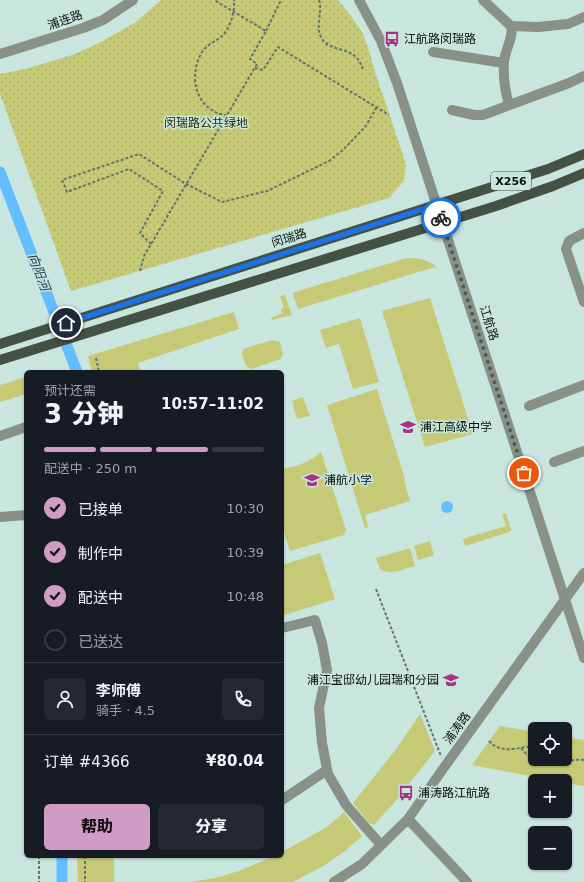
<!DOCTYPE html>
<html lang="zh">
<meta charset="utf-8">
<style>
:root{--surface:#171b24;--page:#242831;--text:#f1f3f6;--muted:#9ea1a6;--line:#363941;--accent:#d09bc4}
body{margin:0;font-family:"DejaVu Sans","Noto Sans SC",sans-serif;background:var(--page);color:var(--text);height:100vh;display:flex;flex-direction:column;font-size:15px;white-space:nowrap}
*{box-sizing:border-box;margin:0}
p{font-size:13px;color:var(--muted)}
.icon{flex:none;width:22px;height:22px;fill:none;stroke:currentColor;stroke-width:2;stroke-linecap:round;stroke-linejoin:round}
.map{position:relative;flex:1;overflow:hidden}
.panel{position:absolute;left:24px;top:370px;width:260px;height:488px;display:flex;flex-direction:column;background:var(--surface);border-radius:6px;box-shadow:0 1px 3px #0004}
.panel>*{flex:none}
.tools{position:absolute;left:528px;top:722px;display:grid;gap:8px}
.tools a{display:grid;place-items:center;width:44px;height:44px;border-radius:6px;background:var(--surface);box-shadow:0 1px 3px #0004;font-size:20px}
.pin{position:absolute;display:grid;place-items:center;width:34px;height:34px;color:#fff;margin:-17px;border:2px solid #fff;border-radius:50%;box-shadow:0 1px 4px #0007}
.courier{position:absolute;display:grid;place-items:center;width:40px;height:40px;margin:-20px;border:3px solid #1a73e8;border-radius:50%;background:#fff;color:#222;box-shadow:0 1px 5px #0007}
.headline em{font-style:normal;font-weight:800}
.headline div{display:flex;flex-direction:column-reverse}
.headline{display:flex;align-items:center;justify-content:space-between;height:68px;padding:0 20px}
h1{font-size:26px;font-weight:800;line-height:30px}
.bar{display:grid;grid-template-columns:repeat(4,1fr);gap:6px 4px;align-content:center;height:48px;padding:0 20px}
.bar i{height:5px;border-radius:3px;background:var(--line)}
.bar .selected{background:var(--accent)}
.bar p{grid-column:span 4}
.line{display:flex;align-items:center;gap:10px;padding:0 20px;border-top:1px solid var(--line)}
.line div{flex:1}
.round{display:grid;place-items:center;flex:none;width:42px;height:42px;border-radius:6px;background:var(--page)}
ol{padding:0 20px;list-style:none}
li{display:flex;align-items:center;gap:12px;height:44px}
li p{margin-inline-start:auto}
li .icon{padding:4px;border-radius:50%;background:var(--accent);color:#111;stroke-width:4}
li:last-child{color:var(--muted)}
li i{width:22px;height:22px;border:2px solid var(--line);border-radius:50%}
.action{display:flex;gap:8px;margin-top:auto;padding:8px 20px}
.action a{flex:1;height:46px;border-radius:6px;background:var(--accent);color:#111;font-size:16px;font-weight:800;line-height:46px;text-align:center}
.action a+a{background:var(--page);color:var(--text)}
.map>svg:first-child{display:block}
</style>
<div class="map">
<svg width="584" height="882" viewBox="0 0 584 882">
<defs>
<pattern id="park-dots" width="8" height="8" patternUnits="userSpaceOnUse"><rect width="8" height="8" fill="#c6ca76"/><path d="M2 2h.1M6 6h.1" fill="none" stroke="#a9ac65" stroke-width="1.8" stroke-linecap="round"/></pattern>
</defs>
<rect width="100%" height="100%" fill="#c9e6de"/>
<path fill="#c6ca76" d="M407,258C419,258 433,260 439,271L435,267L298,309L293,294L295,292Z
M285,295L292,315L272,320L271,318L282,313L281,309L284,308L280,296Z
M430,298L473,434L425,447L382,311Z
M234,312L239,329L138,363L141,372H92L88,356Z
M360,318L379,382L353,389L339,344L326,348L320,330Z
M272,340L280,342L283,354L281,359L251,369L246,366L242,354L243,349Z
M26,377V394L0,402V385Z
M377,389L405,479L404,480L410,501L365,515L368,527L365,528L327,405Z
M303,397L310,416L297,419L292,401Z
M321,452L346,530L344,535L290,551L282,526V469C298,466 308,463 321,452Z
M506,513L511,530L509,532L465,546L463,539L506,526L502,514Z
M430,541L434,555L418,560L414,546Z
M410,548L415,566C403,569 391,576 380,569L376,558Z
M320,553L335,599L282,616V565Z
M420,714L435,751L394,803L374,825L369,823L353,803L397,748Z
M500,726L535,732V759H565V737L584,740V786L565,783V781H556L472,765Z
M344,812L362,836L345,851L325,865L293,882H191C206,880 221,877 235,872C249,868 269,856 282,856V852L327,827Z
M77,856H114V882H78Z"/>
<path fill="url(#park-dots)" d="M161,0H338L351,16L362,32L369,50L374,69L406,164L404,181L389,198L71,291L0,94V74L25,69L72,55L97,44L136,22Z"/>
<path fill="#64bdff" d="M441 507a6 6 0 1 1 12 0a6 6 0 1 1-12 0Z"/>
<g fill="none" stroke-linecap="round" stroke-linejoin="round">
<path stroke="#64bdff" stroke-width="11" d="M0,172L77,372
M62,856V882"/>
<path stroke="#62746f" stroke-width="2" stroke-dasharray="3 2" stroke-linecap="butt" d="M319,0C323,12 315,25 321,37C328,51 347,47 357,58C360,61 361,65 363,69
M266,31L281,0
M255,68L263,70L278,47L389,115
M227,116C223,114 218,114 215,112C193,101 190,72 202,52C207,44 217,41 223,35C231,26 235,11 234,0
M151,244L140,233L163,191L129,169L67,192L62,180L139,154L186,184L222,202L267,191L329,161L343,150L365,127L377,107
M140,271L144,256L257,64L250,59L266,31L214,0
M96,358L99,372
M376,589L441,756
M489,741C501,755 519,747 535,746
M521,748C540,772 559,758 584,760
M39,856V882
M85,856V882"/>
<path stroke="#899088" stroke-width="10" d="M359,0L381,41L397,83L584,658
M483,0L511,26L538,27L568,24L584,17
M433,52L504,63
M0,54L83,28L103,20L133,0
M509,105C505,91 503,76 504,62C505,49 514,38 511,26
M452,110L474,115H483L569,83L584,76
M584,233L569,241L566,249L584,302
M529,406L584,385
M0,436L26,427
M554,462L584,451
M0,517L26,515
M282,628L315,620L322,643L327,670L319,708L322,743L328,774L346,805L381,845
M282,800L327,770
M408,819L467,882
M334,882L362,864L408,819L445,766L584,573"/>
<path stroke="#445144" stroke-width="10" d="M0,344L548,169L584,154
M0,360L496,206L553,186L584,173"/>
</g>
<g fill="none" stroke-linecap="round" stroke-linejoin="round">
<path stroke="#4b5c57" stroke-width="4" stroke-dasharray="0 7.2" d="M441,218L524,473"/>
<path stroke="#1a73e8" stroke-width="5" d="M66,323L436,205L441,218"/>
</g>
<defs>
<symbol id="bus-bare" viewBox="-9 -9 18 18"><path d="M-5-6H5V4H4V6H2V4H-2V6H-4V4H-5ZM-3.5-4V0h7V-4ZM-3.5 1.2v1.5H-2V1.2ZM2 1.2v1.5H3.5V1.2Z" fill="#a83086" stroke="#c9e6de" stroke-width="2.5" paint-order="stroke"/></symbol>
<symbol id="school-bare" viewBox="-9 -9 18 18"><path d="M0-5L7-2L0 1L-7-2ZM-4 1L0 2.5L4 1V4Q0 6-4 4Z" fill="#a83086" stroke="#c9e6de" stroke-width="2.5" paint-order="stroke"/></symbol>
</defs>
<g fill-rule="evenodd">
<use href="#bus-bare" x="381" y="28" width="22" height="22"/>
<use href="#school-bare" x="397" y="416" width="22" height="22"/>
<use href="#school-bare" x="301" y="469" width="22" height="22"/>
<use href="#school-bare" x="440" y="669" width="22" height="22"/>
<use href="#bus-bare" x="395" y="782" width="22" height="22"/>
</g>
<g text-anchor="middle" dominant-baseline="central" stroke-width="3" stroke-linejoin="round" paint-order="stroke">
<rect fill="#c9e6de" stroke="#41514c" stroke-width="1" x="491" y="172" width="40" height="18" rx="3"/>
<g font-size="11" font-weight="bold" fill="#07110e">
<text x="511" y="181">X256</text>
</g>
<g font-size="12" fill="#07110e" stroke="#c9e6de">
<text transform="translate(65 20) rotate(-19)">浦连路</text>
<text transform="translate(289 238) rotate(-18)">闵瑞路</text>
<text transform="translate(489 323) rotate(72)">江航路</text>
<text transform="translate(457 728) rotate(-54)">浦涛路</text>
</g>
<g font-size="12" fill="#07110e" stroke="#c9e6de" text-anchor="start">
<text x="404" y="39">江航路闵瑞路</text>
<text x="420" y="427">浦江高级中学</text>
<text x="324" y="480">浦航小学</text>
<text x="439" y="680" text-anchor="end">浦江宝邸幼儿园瑞和分园</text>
<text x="418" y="793">浦涛路江航路</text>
</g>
<g font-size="12" fill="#2b2c00" stroke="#c9e6de">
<text x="206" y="123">闵瑞路公共绿地</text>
</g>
<g font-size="13" font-style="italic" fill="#183d58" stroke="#c9e6de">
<text transform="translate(39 272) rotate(69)">向阳河</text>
</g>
</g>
</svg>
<div class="tools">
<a><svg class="icon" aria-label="locate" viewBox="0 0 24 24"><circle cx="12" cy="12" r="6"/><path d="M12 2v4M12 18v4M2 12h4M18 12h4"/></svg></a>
<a>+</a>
<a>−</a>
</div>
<div class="pin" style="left:524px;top:473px;background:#ea580c"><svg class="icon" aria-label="bag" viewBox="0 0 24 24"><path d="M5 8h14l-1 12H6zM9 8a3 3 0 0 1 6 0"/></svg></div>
<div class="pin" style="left:66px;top:323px;background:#1f2937"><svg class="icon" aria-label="home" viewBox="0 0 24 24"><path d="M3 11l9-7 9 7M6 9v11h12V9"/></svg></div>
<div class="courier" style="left:441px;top:218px"><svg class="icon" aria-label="bike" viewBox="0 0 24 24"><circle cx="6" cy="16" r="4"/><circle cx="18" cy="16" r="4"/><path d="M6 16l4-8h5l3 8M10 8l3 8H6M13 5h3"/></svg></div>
<section class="panel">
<div class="headline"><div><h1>3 分钟</h1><p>预计还需</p></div><em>10:57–11:02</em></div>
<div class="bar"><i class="selected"></i><i class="selected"></i><i class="selected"></i><i></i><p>配送中 · 250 m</p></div>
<ol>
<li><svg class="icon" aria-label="check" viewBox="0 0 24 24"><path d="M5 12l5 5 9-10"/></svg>已接单<p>10:30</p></li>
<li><svg class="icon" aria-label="check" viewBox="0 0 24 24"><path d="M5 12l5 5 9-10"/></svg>制作中<p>10:39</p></li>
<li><svg class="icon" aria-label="check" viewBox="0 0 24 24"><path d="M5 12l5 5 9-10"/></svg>配送中<p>10:48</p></li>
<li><i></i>已送达</li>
</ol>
<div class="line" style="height:72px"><a class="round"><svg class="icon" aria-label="person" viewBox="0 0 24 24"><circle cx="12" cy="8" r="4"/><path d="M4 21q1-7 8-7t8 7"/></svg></a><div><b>李师傅</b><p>骑手 · 4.5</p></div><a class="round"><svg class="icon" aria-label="phone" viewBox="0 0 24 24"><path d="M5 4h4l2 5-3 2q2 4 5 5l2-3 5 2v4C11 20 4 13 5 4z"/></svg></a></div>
<div class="line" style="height:52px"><div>订单 #4366</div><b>¥80.04</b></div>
<div class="action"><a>帮助</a><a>分享</a></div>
</section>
</div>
